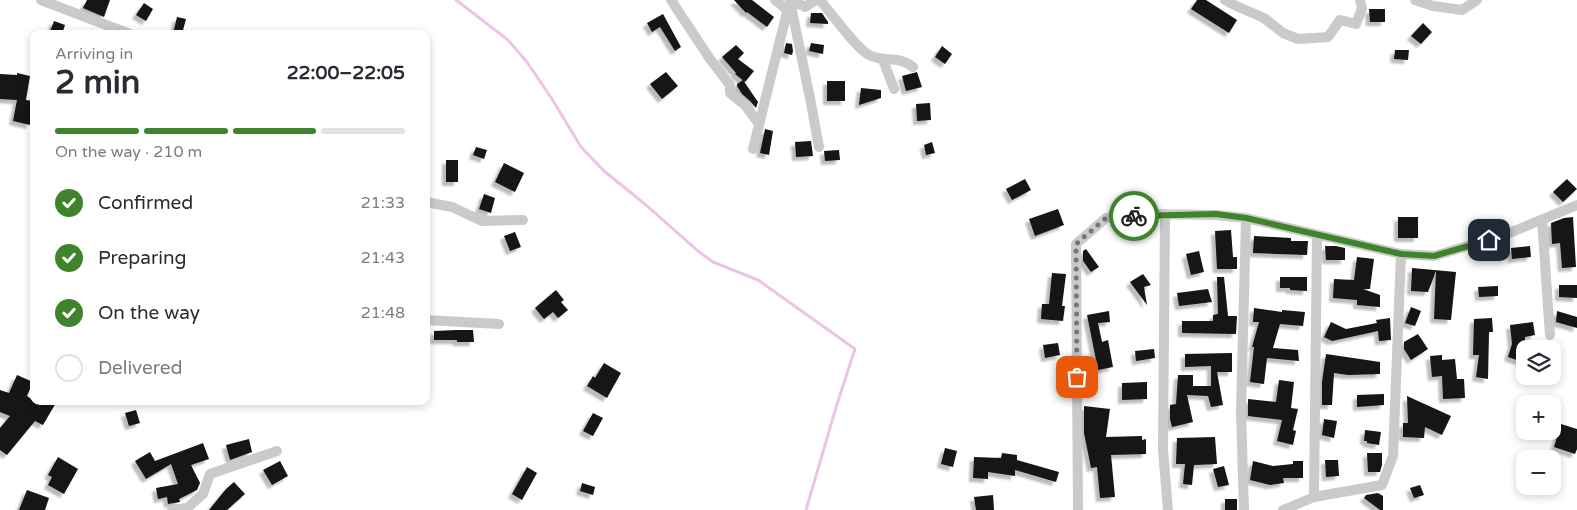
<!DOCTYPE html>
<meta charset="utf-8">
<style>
:root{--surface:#fff;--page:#f7f7f7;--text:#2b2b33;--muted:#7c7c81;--line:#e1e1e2;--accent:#3f832c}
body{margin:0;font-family:"Varela Round",sans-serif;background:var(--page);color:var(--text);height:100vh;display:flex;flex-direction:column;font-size:19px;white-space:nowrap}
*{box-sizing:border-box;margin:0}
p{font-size:16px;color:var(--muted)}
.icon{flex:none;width:28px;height:28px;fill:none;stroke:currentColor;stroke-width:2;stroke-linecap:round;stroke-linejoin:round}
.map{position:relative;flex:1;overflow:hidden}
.panel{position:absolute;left:30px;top:30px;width:400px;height:375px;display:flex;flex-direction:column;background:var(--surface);border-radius:10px;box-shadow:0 2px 8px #0003}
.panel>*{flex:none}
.controls{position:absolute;left:1516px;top:340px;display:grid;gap:10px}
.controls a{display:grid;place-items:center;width:45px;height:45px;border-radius:10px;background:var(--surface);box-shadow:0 2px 8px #0003;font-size:25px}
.pin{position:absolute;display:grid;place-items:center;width:42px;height:42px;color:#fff;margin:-21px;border-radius:10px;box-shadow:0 2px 8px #0006}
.courier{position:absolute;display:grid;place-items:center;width:50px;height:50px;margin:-25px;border:4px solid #3f832c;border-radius:50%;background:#fff;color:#222;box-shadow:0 1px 6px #0007}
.headline em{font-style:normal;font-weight:800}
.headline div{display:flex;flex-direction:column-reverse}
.headline{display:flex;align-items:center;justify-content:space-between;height:85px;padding:0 25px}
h1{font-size:32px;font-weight:800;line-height:38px}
.bar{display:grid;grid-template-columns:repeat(4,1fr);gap:8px 5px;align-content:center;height:60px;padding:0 25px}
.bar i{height:6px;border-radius:4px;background:var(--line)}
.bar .on{background:var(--accent)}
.bar p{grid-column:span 4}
ol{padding:0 25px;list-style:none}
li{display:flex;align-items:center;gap:15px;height:55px}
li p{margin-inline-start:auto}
li .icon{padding:5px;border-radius:50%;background:var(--accent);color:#fff;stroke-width:4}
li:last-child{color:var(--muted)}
li i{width:28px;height:28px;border:2px solid var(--line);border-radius:50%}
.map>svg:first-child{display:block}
</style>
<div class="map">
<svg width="1577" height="510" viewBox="0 0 1577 510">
<defs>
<filter id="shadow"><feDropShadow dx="-4" dy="4" stdDeviation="1" flood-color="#0004"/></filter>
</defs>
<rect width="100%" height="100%" fill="#fff"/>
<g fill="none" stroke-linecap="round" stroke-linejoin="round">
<path stroke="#edc4e4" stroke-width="3" d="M456,0L508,40L527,62L552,99L581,147L604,171L646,205L698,251L713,262L758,280L855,349L837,404L806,510"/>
</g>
<path fill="#141414" filter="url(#shadow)" d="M87,0H110L104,17L83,8Z
M734,0H752L774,17L767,27L747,12L746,13Z
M1197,0H1206L1237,20L1229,33L1191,9Z
M144,3L153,9L146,21L136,15Z
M1369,9H1385V22H1370Z
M811,13H822L828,22V24L810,23Z
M663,14L681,47L675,51L660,27L652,32L647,23Z
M177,17L186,19L182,34H173Z
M54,21L65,25L62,34H49Z
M1423,23L1432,32L1421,44L1411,36Z
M786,43L792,44L793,51L792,55L784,53Z
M811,43L824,45L823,54L809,51Z
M736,45L744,53L738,59L754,71L745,82L735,74L736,73L722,57Z
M942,46L952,54L945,64L935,57Z
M1395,50H1409L1408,60L1394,59Z
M666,72L678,86L662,99L650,84Z
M917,72L922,87L906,91L902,76Z
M17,73L30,76L26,100L34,101L30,125L13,121L17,100L0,99V74L17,75Z
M743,80L758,102L756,108L750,101L742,94L737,86V84Z
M827,81H845V101H827Z
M861,88L881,90V98L859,105Z
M930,103L931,120L917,121L916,104Z
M765,129L773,131L769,155L760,153Z
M811,141L813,156L796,157L795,142Z
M932,142L935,153L926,155L924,145Z
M476,147L487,150L484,159L473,155Z
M839,150L840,160L825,161L824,151Z
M446,160H458V182H446Z
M504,163L524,173L515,192L495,182Z
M1025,179L1031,190L1012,200L1006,189Z
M1567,179L1577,189L1563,202L1553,192Z
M484,194L495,198L491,213L479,209Z
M1058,209L1064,225L1035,236L1029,219Z
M1398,217H1418V238H1398Z
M1573,217L1576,267L1562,268L1560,243L1552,244L1551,223L1564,218Z
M1231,230L1233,257H1237V269H1217L1215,231Z
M515,232L521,247L510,251L504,236Z
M1254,236L1291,238V241H1308L1307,255L1253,253Z
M1325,246H1336L1345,248V260H1326Z
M1530,246L1531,257L1512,259L1511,248Z
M1086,249L1099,267L1091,272L1083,261V251Z
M1199,251L1204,272L1191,275L1186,254Z
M1357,257L1374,259L1370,289H1363L1380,295V307L1357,305V300L1333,298L1334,279L1354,280Z
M1412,268L1456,272L1451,320L1434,319L1436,271L1428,292L1411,291Z
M1052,273L1066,274L1062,306H1065L1063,321L1041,319L1042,304H1049Z
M1143,274L1151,285L1144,287L1147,305L1130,282Z
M1217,277H1224L1228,316H1237L1236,334L1182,333V321H1213V315L1218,314Z
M1280,277H1307V291L1290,290V288H1280Z
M1559,285H1577V298L1559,297Z
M1498,286V296L1479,297L1478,287Z
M1208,289L1212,302L1179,306L1177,293Z
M556,290L564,300L561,302L568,310L558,318L553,312L544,319L535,308Z
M1411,307L1421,311L1415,326L1405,323Z
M1254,308L1282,312V310L1305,312L1303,326L1280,324L1273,348L1298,350L1299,361L1267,358L1264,384L1250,382L1254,347H1252L1259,322H1253Z
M1109,311L1110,322L1098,323L1102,342L1108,340L1113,367L1098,370L1087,315Z
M1557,311L1577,317V328L1556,322Z
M1390,318L1391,340L1379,341L1378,331L1332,341L1324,337L1331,322L1346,329L1377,323L1376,320Z
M1492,318L1493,332H1489L1488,379L1476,377L1479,355H1473L1474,319Z
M1533,322L1535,335L1525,337V356L1523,362L1508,357L1512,344L1510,325Z
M457,330H473L474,342H457V340H434V331Z
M1418,334L1428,349L1411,360L1404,349V342Z
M1058,343L1060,355L1045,358L1043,345Z
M1154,349L1155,358L1136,361L1135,351Z
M1232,353V372H1217L1223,405L1211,407L1208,396L1187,395L1193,422L1172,427L1170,419V405L1176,404L1178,375H1193V386H1211V366L1185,367V354Z
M1326,354L1380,362V374L1348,375L1334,373L1332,405H1322V382Z
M1442,355V360L1455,359L1457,379H1464L1465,398L1443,399L1442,376L1432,377L1430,356Z
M604,363L621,373L607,398L587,386L593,376L595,378Z
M17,375L33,382L27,396L34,401H57L43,425L35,421L7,455L0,450V428L10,416L0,412V390L9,393Z
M1279,380L1294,382L1291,408L1298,409L1293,430L1296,431L1293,445L1277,441L1282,420L1248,416V399L1276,402Z
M1147,382V399L1122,400V383Z
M1384,394V405L1357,407V395Z
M1407,396L1451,416L1442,435L1425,427L1424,438L1403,437V423H1408Z
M1084,406L1110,409L1106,437L1142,436V440L1146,439V454L1111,455L1115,497L1100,498L1097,467L1091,468L1084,433Z
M136,410L140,423L129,426L125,413Z
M593,413L603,418L593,436L583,431Z
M1324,419L1337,421L1334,438L1322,435Z
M1561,424L1577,429V449L1575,454L1554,447Z
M1365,430L1381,432L1379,445L1367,443V441H1364Z
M1215,437L1217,464L1194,465L1192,485L1183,484L1185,464H1176L1177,438Z
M249,439L252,452L230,460L226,445Z
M203,443L209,459L191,465L200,483L197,490L179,499L180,502L168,504L167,497L158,499L156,488L178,484L171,464L146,479L135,461L150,452L155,461Z
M945,448L957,451L953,467L941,464Z
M1002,453L1017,455V460L1059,472L1056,482L1015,470V476L988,472V479L973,478L974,457L1001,458Z
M1367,453H1382V465L1380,472H1368Z
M58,457L78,469L64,494L48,485L52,477L48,475Z
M1325,460H1338L1339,476L1326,477Z
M280,461L288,476L272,485L263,470Z
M1253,461L1273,466L1293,464V461H1303V478H1283L1284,483L1270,485L1250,480Z
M1224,466L1229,485L1218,487L1213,469Z
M527,467L537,473L522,500L512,494Z
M234,482L245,494L227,510H209L226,489Z
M582,483L595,487L593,495L580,491Z
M1420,485L1424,495L1414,498L1410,488Z
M27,490L49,498L45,510H19Z
M1378,493L1383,496V510H1380L1364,498L1366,495Z
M993,495L994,510H976L974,497Z
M1225,499H1237V510H1225Z"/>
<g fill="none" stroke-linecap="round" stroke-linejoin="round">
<path stroke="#cacaca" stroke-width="10" d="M41,0L130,34
M671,0L710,59L730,85V93L745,105L759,124
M775,0L787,10
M792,0L805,7L816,0
M820,0C830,12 857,49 869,55C885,63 898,55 913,67
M1225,0L1234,5L1264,18L1283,33L1298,39L1328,37L1340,20L1356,24L1362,8L1360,0
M1415,0L1433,6L1462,10L1477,0
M790,1L810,98L819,147
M883,60L894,89
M753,149L790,0
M426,202L452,207L482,221L523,220
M1165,214L1163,450L1168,510
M1542,220L1550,335
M426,320L499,324
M1314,497L1317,235
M187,508L203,494L210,474L277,451
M172,510L187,508L188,510
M1078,510L1076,244L1106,218L1148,214L1216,215L1246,218L1401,254L1434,256L1507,234L1577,205
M1244,510L1241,411L1246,218
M1283,510L1314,497L1382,485L1393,456L1401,254"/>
</g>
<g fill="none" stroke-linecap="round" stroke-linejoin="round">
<path stroke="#767676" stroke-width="5" stroke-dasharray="0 9" d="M1077,377L1076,244L1106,218L1134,216"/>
<path stroke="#3f832c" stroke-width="6" d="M1134,216L1216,214L1246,218L1401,254L1434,256L1489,240"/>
</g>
</svg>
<div class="controls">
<a><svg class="icon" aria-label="layers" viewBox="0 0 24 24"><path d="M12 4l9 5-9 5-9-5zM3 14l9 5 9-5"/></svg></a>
<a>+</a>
<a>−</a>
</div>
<div class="pin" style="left:1077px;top:377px;background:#ea580c"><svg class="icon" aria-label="bag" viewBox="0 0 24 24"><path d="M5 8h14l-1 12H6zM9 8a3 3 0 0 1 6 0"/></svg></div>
<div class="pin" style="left:1489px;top:240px;background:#1f2937"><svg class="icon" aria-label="home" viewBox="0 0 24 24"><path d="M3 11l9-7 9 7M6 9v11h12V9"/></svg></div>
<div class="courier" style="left:1134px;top:216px"><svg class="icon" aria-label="bike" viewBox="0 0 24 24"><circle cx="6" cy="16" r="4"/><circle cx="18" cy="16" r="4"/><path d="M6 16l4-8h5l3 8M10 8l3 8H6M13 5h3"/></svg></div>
<section class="panel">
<div class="headline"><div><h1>2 min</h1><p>Arriving in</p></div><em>22:00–22:05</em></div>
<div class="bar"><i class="on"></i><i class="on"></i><i class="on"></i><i></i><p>On the way · 210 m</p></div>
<ol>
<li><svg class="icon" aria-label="check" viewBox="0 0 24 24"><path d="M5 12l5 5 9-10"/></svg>Confirmed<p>21:33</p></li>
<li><svg class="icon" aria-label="check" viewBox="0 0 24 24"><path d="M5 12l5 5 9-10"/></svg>Preparing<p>21:43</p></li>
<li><svg class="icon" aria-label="check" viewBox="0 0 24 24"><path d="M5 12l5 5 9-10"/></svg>On the way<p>21:48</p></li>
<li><i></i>Delivered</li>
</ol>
</section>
</div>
